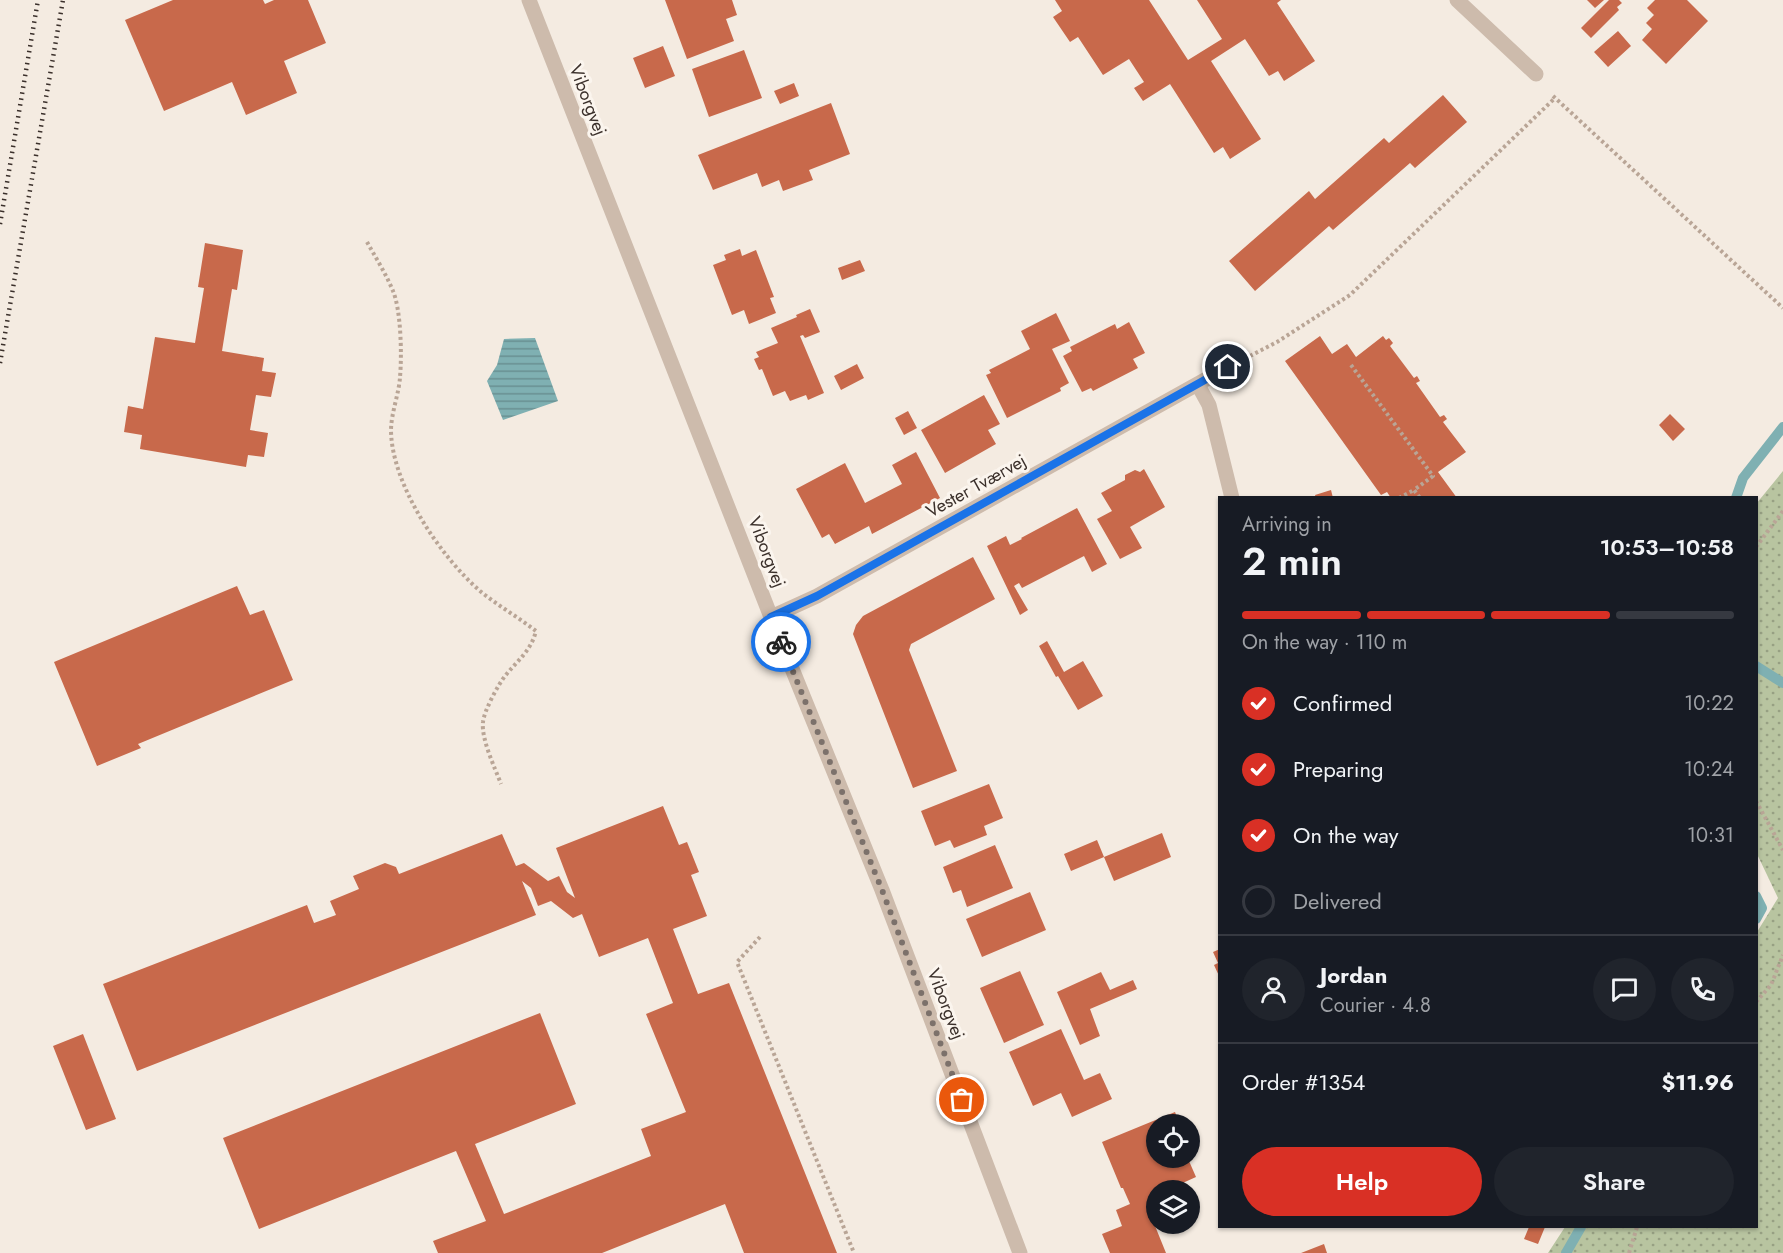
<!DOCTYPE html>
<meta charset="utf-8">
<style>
:root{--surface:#171b24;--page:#20242c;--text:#f1f3f6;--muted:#9ea1a6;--line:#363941;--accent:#d93025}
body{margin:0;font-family:Jost,sans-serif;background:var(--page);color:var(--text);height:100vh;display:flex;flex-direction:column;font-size:22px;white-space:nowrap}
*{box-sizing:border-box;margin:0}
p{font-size:20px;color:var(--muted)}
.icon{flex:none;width:33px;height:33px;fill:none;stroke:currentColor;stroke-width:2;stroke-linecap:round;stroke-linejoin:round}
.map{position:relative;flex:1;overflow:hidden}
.side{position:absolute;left:1218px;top:496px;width:540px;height:732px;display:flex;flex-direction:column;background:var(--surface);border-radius:0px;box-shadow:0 2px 4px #0004}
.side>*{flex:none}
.tools{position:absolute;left:1146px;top:1114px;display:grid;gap:12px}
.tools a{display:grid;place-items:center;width:54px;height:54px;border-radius:50%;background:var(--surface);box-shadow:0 2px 4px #0004;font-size:30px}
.pin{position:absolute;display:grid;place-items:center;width:51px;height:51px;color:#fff;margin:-26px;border:3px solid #fff;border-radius:50%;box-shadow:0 2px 6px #0007}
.courier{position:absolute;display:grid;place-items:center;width:60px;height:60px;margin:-30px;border:4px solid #1a73e8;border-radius:50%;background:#fff;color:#222;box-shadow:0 2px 8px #0007}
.headline em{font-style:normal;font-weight:600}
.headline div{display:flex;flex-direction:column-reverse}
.headline{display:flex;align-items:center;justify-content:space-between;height:102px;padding:0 24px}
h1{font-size:39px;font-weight:600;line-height:45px}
.bar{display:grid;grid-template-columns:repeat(4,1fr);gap:9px 6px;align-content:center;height:72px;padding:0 24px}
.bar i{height:8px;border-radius:4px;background:var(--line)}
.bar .on{background:var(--accent)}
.bar p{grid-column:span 4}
.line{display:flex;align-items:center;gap:15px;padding:0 24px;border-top:2px solid var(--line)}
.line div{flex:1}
.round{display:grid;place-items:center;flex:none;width:63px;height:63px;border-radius:32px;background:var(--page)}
ol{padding:0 24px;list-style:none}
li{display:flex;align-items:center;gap:18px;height:66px}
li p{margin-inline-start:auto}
li .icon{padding:6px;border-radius:50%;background:var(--accent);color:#fff;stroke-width:4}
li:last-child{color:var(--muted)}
li i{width:33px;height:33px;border:3px solid var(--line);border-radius:50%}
.action{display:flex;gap:12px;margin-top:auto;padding:12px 24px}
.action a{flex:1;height:69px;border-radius:36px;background:var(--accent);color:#fff;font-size:24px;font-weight:600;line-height:69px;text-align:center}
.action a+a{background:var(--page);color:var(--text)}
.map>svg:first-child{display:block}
</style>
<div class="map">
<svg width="1783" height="1253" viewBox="0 0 1783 1253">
<defs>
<pattern id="grass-dots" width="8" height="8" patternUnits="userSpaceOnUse" patternTransform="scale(1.5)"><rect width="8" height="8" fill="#b8c4a0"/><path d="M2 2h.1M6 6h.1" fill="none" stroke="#97a083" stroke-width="1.8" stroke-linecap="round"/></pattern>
<pattern id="water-rules" width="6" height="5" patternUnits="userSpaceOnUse" patternTransform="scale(1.5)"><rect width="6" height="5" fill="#7fb0b2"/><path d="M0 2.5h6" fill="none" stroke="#699091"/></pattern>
</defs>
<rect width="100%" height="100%" fill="#f4ebe1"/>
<path fill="url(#grass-dots)" d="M1783,471V1253H1548L1565,1227H1756L1757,932L1778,898L1757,854L1756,504Z"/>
<path fill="url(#water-rules)" d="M535,338L558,401L503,420L487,381L497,365L504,339Z"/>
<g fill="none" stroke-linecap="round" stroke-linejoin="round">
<path stroke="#7fb0b2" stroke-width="10" d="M1736,498L1743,478L1783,427
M1756,666L1783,683
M1756,896L1762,908L1756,919
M1566,1253L1581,1227"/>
</g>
<path fill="#c8694b" d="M173,0H263L265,4L274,0H308L326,43L284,61L297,93L246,115L232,82L164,111L125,20Z
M665,0H732L737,15L726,19L734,41L687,59Z
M1055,0H1149L1188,60L1222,39L1197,0H1281L1277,3L1315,61L1284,81L1278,71L1269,76L1245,39L1211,61L1261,139L1230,159L1223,147L1214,153L1170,84L1143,101L1134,88L1144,82L1129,59L1103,75L1078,37L1070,42L1053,17L1062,11Z
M1587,0H1604L1595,8Z
M1609,0H1619L1622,3L1617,7L1619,10L1591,38L1581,28Z
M1655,0H1687L1708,21L1666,64L1642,40L1652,29L1646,23L1654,15L1647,8Z
M1618,31L1631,46L1608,67L1594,52Z
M663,46L675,76L645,88L633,58Z
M744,50L762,98L709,117L692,69Z
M794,83L799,96L780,104L774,91Z
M1443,95L1467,122L1415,168L1410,163L1333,230L1329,226L1255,291L1229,261L1309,191L1315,199L1384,138L1389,143Z
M831,103L850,154L809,170L813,180L783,191L779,180L762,187L757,173L713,190L698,155Z
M205,243L243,250L237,290L232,289L222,351L264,358L262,371L276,373L271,397L256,395L250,430L268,433L264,457L248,455L246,467L140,449L142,435L124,432L128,406L143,409L155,337L195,343L204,288L198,287Z
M740,249L742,256L756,250L774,297L770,298L776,313L749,324L744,310L732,315L713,265L726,260L724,255Z
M860,260L865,271L842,280L838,268Z
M810,309L820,332L805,338L803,335L800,336L824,393L808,400L806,395L790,401L785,391L773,396L762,369L759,370L754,359L759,357L756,352L778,343L771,328L797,317L796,315Z
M1056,313L1070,341L1052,349L1069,383L1060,388L1061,391L1007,418L986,375L991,373L989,370L1030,349L1021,331Z
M1129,322L1145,353L1133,359L1138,368L1093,391L1091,388L1082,392L1063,356L1072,351L1070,347L1115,324L1117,329Z
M1320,336L1332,354L1347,344L1356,357L1383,336L1386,340L1389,338L1393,343L1390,346L1414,378L1417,376L1420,381L1416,383L1440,417L1444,415L1447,419L1443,422L1466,452L1438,472L1457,498H1391L1387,492L1381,495L1285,361Z
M857,364L864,378L841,390L834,376Z
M984,395L1000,424L988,430L996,444L945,473L921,430Z
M908,411L917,428L904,435L895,418Z
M1670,414L1685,429L1673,441L1659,425Z
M916,452L940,498L872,534L869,526L835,544L829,534L822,538L796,489L845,463L865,503L902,484L892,465Z
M1144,469L1165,507L1130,527L1142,548L1120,559L1097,519L1112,511L1101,493L1125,480V475L1135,470L1140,472Z
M1331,490L1333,498H1316L1315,495Z
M1077,508L1107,564L1092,572L1084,556L1022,588L1019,583L1014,586L1028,610L1020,615L987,546L1006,536L1010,545L1022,539L1021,538Z
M973,557L995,599L911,644L909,650L957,771L913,788L853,634L856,625L863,616Z
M237,586L250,615L264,610L293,680L138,744L141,748L97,766L54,662Z
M1047,641L1064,672L1083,661L1103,696L1078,710L1058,676L1056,677L1039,646Z
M989,784L1003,818L984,826L987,835L954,848L950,840L935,846L921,811Z
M663,806L679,845L687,842L699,872L691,875L707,916L673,929L698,994L729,983L837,1253H744L725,1204L602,1253H438L433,1241L486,1221L456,1151L259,1229L223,1138L540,1013L576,1104L475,1144L504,1214L651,1156L641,1129L686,1112L646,1014L673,1003L648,938L599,957L582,914L573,918L551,901L538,906L531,888L522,881L536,915L137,1071L103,984L307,905L314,923L336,915L330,901L359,889L353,876L385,863L396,867L399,874L502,834L516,866L524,863L548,881L559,876L567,892L575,898L556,848Z
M1162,833L1171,857L1114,881L1104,857Z
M1097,840L1104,857L1071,871L1064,854Z
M995,845L1013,888L967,907L961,890L953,893L943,867Z
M1030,892L1046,930L982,957L966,919Z
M1220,949V978L1214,965L1218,963L1213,952Z
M1020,971L1044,1025L1004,1043L980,988Z
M1101,972L1110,990L1133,980L1137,989L1090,1009L1100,1036L1080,1045L1057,992Z
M1061,1029L1084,1080L1100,1073L1112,1099L1072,1117L1061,1093L1033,1106L1009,1052Z
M83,1034L116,1119L86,1130L53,1046Z
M1175,1112L1180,1125H1156V1158H1190V1150L1193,1159L1189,1161L1196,1177L1176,1186L1178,1191H1156V1214L1151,1216L1166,1253H1110L1102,1234L1122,1226L1116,1210L1130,1204L1123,1188H1121L1102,1142Z
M1529,1227H1545L1538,1244L1524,1239Z
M1324,1244L1327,1253H1301Z"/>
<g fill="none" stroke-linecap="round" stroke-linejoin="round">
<path stroke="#b9a596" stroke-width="4" stroke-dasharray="3 3" stroke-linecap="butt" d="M1553,96L1783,308
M367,242C376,258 386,274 393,291C401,310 402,355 400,377C399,394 391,413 391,431C392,485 440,556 480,591C497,605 518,617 536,631C531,651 517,661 505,676C498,685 484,711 483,722C481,739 495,768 501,784
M1250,356L1277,342L1350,295L1555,98
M1351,365L1433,476L1414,490L1420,498
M1399,498L1414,490
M1756,547L1783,511
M1756,801L1783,850
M760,937L737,962L854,1253
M1756,1002L1771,985L1783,955
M1629,1253L1637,1227"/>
<path stroke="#cdbbac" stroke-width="15" d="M529,0L771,617L882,890L1020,1253
M1457,0L1536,74
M1198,385L1209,405L1232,498
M771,617L817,596L1228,367"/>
<path stroke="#3b302b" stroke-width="4.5" stroke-dasharray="1.5 4.5" stroke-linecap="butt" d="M0,224L38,0
M0,363L63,0"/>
</g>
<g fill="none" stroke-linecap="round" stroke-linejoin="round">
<path stroke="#7c716b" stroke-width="6" stroke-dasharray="0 10.8" d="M781,642L882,890L962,1100"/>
<path stroke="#1a73e8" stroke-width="8" d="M781,642L771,617L817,596L1228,367"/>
</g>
<g text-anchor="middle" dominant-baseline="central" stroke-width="6" stroke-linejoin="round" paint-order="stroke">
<g font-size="18" fill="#3b302b" stroke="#fbf5ee">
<text transform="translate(588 100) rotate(69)">Viborgvej</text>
<text transform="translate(976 486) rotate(-29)">Vester Tværvej</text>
<text transform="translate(767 552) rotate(69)">Viborgvej</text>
<text transform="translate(946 1004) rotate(69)">Viborgvej</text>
</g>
</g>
</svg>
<div class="tools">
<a><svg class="icon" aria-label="locate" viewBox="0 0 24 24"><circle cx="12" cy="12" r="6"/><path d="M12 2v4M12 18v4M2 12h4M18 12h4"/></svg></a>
<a><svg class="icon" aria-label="layers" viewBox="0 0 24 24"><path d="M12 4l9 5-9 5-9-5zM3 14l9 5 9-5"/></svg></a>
</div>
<div class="pin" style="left:962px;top:1100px;background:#ea580c"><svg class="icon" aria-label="bag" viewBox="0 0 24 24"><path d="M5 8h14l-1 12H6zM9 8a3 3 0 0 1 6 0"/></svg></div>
<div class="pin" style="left:1228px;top:367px;background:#1f2937"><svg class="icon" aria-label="home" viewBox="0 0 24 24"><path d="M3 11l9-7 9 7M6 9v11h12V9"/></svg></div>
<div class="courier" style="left:781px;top:642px"><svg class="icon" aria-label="bike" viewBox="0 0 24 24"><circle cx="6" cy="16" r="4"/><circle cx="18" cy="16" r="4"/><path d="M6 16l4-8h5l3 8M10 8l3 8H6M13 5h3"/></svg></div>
<section class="side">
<div class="headline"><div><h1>2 min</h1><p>Arriving in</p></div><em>10:53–10:58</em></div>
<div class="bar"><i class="on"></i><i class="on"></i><i class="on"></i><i></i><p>On the way · 110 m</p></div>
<ol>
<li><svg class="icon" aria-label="check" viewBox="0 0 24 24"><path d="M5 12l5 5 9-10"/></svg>Confirmed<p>10:22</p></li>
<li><svg class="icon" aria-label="check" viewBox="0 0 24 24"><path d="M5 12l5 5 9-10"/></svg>Preparing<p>10:24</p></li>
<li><svg class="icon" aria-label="check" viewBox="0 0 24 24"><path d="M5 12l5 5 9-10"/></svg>On the way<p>10:31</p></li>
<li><i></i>Delivered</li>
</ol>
<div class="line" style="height:108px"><a class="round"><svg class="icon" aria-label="person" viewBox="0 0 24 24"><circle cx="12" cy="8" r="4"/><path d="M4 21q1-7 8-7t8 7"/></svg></a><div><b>Jordan</b><p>Courier · 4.8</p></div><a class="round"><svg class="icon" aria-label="chat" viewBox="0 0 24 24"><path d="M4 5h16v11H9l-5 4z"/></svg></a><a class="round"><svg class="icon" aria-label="phone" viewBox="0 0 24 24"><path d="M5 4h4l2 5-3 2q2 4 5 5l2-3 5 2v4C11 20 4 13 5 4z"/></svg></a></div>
<div class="line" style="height:78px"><div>Order #1354</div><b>$11.96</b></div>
<div class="action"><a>Help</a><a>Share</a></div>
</section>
</div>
